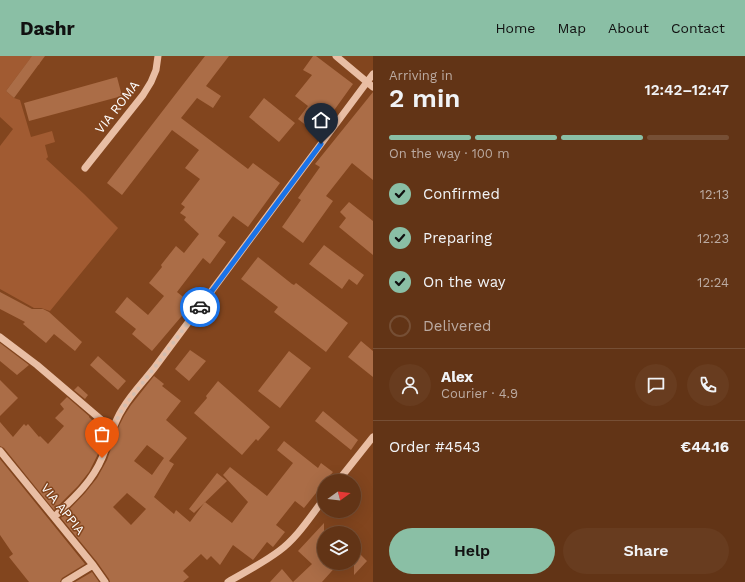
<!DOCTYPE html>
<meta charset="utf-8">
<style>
:root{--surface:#623416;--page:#683c1f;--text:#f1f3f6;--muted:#bbaaa1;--line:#764f35;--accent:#8abfa5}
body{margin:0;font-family:"Work Sans",sans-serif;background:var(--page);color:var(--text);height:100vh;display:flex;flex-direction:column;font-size:15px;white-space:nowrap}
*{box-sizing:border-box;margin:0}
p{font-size:13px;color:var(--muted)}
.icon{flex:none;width:22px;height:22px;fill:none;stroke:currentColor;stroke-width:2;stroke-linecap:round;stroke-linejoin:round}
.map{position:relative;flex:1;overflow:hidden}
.details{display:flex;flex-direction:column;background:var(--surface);width:372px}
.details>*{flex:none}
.needle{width:26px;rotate:75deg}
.tools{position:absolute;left:317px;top:418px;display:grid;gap:8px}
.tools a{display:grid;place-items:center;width:44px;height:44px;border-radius:50%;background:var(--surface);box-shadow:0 4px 16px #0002,0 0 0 1px var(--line);font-size:20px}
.pin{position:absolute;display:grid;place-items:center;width:34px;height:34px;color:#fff;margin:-41px -17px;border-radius:50% 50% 50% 0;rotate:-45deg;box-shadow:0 0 4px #0007}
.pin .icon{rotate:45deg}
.courier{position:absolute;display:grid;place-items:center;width:40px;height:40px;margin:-20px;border:3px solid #1a73e8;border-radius:50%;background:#fff;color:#222;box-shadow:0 1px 5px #0007}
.head em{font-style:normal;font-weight:600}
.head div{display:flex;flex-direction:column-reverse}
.head{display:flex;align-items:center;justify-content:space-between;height:68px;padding:0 16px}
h1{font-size:26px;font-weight:600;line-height:30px}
.bar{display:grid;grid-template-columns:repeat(4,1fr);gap:6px 4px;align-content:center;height:48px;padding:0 16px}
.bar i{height:5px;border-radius:3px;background:var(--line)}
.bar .selected{background:var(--accent)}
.bar p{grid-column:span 4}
.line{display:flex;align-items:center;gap:10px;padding:0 16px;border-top:1px solid var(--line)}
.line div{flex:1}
.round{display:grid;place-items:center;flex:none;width:42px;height:42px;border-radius:21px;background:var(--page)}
ol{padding:0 16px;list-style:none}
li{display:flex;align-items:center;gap:12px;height:44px}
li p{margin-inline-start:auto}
li .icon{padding:4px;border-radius:50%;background:var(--accent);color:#111;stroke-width:4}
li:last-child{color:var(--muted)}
li i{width:22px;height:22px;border:2px solid var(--line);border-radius:50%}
.button{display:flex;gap:8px;margin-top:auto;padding:8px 16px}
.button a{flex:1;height:46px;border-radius:24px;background:var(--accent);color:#111;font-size:16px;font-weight:600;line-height:46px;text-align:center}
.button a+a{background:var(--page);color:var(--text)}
header{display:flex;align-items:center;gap:24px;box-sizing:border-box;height:56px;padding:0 20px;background:var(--accent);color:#111}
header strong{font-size:19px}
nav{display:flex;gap:22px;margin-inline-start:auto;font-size:14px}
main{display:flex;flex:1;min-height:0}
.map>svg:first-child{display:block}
</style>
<header>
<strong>Dashr</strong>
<nav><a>Home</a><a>Map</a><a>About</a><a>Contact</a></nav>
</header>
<main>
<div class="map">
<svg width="373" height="526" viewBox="0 0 373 526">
<rect width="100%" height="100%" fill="#82451e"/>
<path fill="#a15b32" d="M0,0H38L40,7L39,9L30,3L6,35L14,42L20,44L31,81L52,75L55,86L45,89L48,101L46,103L84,138L118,172L50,255L41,252H34L0,233V90L13,73L0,61Z"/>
<path fill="#ab6d47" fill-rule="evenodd" d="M32,0H45L14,42L6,35Z
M205,0H229L206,30L221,40L213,52L197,42L181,62L248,113L253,107L280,127L248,171L233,160L218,180L226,186L210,208L203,202L177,236L192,248L152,295L132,278L136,273L115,256L127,241L148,259L164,240L149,227L162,211L161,209L176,190L184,197L199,178L184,164L186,161L180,157L185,151L181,148L200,123L185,112L199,94L172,74L122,139L107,127Z
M313,0H316L353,28L317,78L298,63L308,50L295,40L312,19L303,14Z
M117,21L122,40L29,65L24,47Z
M373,36V124L352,107L326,140L333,145L303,187L282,171L301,144L298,142L320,111L315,108Z
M264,42L295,67L279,86L249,61Z
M349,146L373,165V199L339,171L346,162L340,156Z
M324,189L364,219L357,229L349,223L342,233L309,208Z
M258,201L292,228L294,229L296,227L348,267L326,296L274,256L278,251L241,223Z
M0,236L32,253H43L49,256L82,286L75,295L54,278L46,287L23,268L25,266L0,253Z
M361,285L373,295V321L348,301Z
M0,287L29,309L17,319L0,305Z
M190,294L206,305L189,325L175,313Z
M289,295L311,312L280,352L258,335Z
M98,300L126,325L118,334L90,309Z
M154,320L164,328L162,330L181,345L166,364L187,382L169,405L174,408L154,441L174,458L176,454L190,466L205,446L232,467L248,446L223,419L230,411L267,440L293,407L277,394L284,385L318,412L321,407L333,416L325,425H324V427L304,452L295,445L276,469L285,476L273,491L267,486L253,504L233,489L220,509L211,500L207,504L201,498L183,515L189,521L183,526H110L109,523L97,506L61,462L85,437L97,422L107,404L118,372L124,360L131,349ZM147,389L164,402L152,419L134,405ZM127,437L146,453L131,469L113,451Z
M0,324L18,342L0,360Z
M218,325L270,371L258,385L256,383L242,399L194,357L207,342L206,340Z
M78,330L88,339L85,343L74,334Z
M67,341L89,360V361L106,378L97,400L89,416L78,430L54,454L4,392L0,390V366L13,381L24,368L26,370L28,368L39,381L40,380L48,388L64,370L55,362L64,353L60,348Z
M323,355L358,384L351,394L315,365Z
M0,403L85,508L62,522L60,526H29L9,501L13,498L0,479Z
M217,417L227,425L194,457L189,453Z
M324,467V507H339L322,526H270L282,513L293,526L312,508L298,495Z
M354,492L367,505L354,519Z
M92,516L99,526H75Z"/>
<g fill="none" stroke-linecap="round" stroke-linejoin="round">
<path stroke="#e9bea4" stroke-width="7" d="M336,0L373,31
M85,112L143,39L151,26L156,14L158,0
M0,281L37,309L112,373
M0,395L93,509L105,526
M338,425L373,381
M54,461C73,443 92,426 102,402C109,385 113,367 123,352C132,337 145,324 155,311L373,18
M65,526L93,509
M228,526C245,516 263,507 279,495C297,482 310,461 324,443"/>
</g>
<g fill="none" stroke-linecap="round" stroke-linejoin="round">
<path stroke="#d3beb0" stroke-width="4" stroke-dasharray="0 7.2" d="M102,402L112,373L123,352L155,311L200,251"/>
<path stroke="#1a73e8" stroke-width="5" d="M200,251L321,88"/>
</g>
<g text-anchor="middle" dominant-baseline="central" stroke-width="3" stroke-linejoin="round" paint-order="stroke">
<g font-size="13" fill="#fff" stroke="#82451e">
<text transform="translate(117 51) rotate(-52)">VIA ROMA</text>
<text transform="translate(63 453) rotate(51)">VIA APPIA</text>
</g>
</g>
</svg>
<div class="tools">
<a><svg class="needle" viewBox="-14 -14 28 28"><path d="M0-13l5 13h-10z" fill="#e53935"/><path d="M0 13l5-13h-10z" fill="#bbaaa1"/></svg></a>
<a><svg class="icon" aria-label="layers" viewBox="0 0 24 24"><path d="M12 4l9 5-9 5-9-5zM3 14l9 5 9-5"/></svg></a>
</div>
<div class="pin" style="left:102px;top:402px;background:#ea580c"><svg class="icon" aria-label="bag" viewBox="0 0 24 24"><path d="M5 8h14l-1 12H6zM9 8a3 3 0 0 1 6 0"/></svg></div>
<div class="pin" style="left:321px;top:88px;background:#1f2937"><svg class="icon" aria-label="home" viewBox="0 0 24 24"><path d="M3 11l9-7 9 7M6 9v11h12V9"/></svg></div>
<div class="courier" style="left:200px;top:251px"><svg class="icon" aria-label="car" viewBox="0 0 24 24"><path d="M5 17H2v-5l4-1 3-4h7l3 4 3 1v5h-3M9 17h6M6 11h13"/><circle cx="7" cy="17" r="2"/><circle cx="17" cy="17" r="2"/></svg></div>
</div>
<section class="details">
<div class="head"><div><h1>2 min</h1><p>Arriving in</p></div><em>12:42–12:47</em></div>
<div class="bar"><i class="selected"></i><i class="selected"></i><i class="selected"></i><i></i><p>On the way · 100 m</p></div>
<ol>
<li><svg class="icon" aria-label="check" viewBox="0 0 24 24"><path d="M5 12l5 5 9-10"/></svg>Confirmed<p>12:13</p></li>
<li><svg class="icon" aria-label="check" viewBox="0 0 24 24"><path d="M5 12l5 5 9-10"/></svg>Preparing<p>12:23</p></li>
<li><svg class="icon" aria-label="check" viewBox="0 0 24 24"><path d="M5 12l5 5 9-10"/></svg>On the way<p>12:24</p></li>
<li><i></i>Delivered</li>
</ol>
<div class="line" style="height:72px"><a class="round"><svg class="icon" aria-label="person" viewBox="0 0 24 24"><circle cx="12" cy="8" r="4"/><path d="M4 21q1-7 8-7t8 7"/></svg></a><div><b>Alex</b><p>Courier · 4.9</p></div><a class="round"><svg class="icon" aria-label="chat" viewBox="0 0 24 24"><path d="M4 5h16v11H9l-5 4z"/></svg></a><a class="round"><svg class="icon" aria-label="phone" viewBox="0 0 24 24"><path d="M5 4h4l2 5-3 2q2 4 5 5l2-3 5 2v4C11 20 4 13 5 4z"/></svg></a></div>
<div class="line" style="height:52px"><div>Order #4543</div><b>€44.16</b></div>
<div class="button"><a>Help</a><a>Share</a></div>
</section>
</main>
